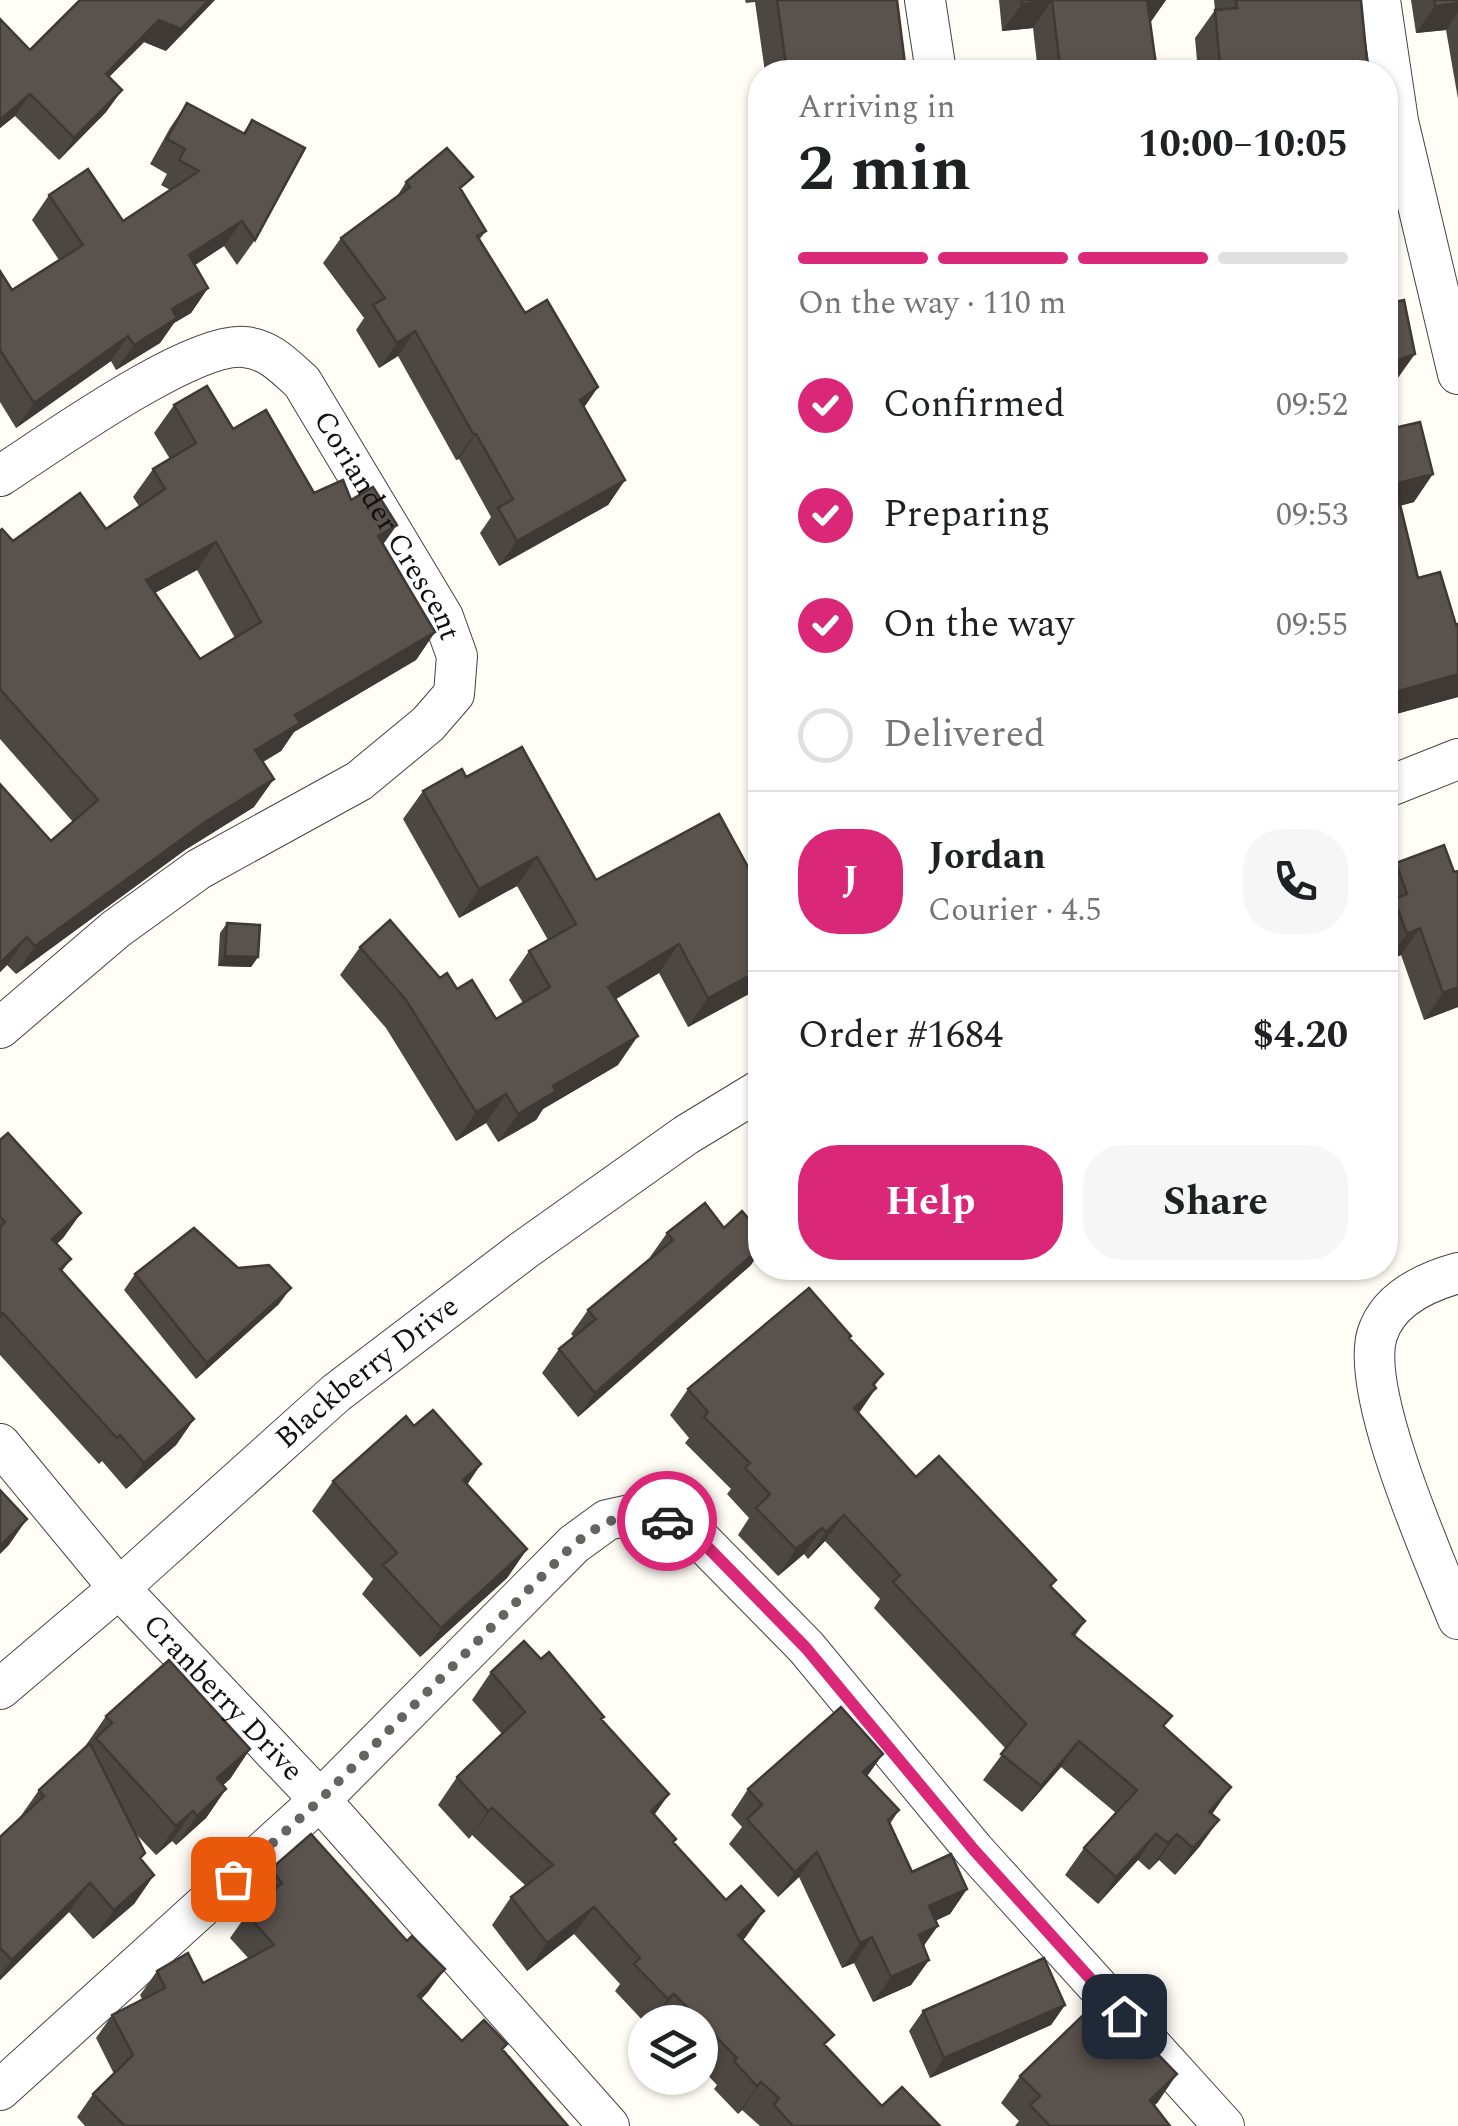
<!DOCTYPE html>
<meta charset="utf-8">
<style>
:root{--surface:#fff;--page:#f6f6f6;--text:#202124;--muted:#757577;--line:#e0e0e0;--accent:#db2777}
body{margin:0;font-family:Spectral,serif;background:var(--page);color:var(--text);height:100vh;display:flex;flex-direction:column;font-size:38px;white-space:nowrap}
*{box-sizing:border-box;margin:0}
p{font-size:32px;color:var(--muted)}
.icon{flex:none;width:55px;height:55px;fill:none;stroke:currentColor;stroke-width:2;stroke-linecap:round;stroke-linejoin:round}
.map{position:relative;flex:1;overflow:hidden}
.details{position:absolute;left:748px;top:60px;width:650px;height:1220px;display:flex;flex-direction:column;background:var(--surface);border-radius:40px;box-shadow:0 2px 8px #0004}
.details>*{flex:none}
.tools{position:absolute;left:628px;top:2005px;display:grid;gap:20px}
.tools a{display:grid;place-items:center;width:90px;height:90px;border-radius:50%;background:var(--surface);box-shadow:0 2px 8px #0004;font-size:50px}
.pin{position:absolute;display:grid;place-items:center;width:85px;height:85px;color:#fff;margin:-42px;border-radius:20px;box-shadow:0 5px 15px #0006}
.courier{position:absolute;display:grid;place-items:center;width:100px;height:100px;margin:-50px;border:8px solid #db2777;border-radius:50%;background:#fff;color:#222;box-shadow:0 2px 12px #0007}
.headline em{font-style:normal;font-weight:700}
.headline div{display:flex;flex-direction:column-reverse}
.headline{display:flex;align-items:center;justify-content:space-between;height:170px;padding:0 50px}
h1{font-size:65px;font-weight:700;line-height:75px}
.bar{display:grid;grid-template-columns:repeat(4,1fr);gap:15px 10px;align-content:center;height:120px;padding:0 50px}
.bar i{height:12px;border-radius:8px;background:var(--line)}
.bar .on{background:var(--accent)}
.bar p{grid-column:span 4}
.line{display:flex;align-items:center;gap:25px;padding:0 50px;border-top:2px solid var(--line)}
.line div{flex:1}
.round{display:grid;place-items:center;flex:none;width:105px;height:105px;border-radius:40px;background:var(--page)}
ol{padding:0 50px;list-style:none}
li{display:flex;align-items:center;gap:30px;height:110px}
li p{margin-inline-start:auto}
li .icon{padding:10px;border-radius:50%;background:var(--accent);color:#fff;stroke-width:4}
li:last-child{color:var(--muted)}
li i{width:55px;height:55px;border:5px solid var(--line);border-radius:50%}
.primary-button{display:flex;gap:20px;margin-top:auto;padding:20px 50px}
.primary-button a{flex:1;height:115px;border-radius:40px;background:var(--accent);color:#fff;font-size:40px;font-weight:700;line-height:115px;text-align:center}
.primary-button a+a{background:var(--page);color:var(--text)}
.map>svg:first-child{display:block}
</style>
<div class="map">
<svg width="1458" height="2126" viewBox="0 0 1458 2126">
<rect width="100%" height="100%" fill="#fffdf5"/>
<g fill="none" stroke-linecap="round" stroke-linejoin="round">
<defs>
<g id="street">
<path d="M925,0L936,72"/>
<path d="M1380,0L1398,121L1458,374"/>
<path id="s1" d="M0,476C48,445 191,342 244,347C269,349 284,366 302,382L443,617L457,656L454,694L428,724L359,781L199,869L116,929L0,1028"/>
<path d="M1385,788L1458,759"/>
<path d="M1458,1273C1426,1282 1388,1299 1377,1335C1360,1394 1434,1559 1458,1619"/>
<path id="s2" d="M0,1444L119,1588L320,1800L609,2126"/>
<path id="s3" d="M0,1689L119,1588L336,1393L524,1250L686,1135L760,1090"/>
<path d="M0,2090L320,1800L574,1544L607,1520L630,1515L653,1517L688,1527L806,1647L974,1850L1224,2126"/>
</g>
</defs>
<use href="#street" stroke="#444" stroke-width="42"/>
<use href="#street" stroke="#fff" stroke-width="40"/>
</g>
<path fill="#4d4742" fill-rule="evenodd" d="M80,0L166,51L144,42L109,77L122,90L106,112L59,160L15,116L0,128V19L30,50Z
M745,0H897L906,72H765L755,2L746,3Z
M999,0H1166L1150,22L1157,72H1038L1033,28L1002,31Z
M1214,0H1361L1368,72H1198L1195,38L1215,10Z
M1411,0H1458V99L1446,30L1416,33Z
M187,103L243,133L252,120L255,240L237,265L224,246L195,265L208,288L191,313L174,323L160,343L116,370L111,361L16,428L0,402V271L12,290L59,260L32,220L49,195L123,221L170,190L161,185L167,174L150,164L170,128Z
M760,123V170L755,131Z
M406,182L462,192L486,231L479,240L525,313L598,387L584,407L625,480L608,505L499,566L480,533L491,517L459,459L456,460L398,356L379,368L356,330L364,318L323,263L341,238L396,198Z
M174,405L233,429L314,493L351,500L383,545L435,632L416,660L294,732L281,751L263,762L254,807L185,850L16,974L7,965L0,972V784L51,841L73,822L0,739V531L13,541L106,529L139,506L133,497L153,469L170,459L154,433ZM197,570L235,638L200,659L155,593Z
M1385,430L1414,502L1400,506L1418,578L1458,697L1385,717Z
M466,777L596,880L760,988L688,1027L659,973L616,999L618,1065L543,1109L536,1120L498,1142L486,1123L456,1141L386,1028L340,975L360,947L440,978L457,989L496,1019L523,1003L509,980L529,951L548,940L517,886L459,918L403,819L423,791Z
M1396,863L1454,872L1458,871V1007L1424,1020L1401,955L1388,961L1385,954V878Z
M227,923L258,957L251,967L218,966L220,933Z
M0,1140L81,1213L63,1238L57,1244L71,1259L62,1271L194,1419L176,1445L126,1489L102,1461L99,1464L0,1355Z
M667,1233L751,1265L578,1417L542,1373L559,1349L574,1337L571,1334L588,1310L651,1258L650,1257Z
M238,1268L279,1304L196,1379L124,1290L135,1274Z
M849,1339L883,1374L874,1386L876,1388L859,1413L916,1477L1051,1587L1085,1621L1075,1636L1164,1727L1212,1814L1200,1846L1175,1875L1159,1860L1149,1870L1138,1860L1098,1904L1065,1875L1084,1848L1116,1813L1061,1767L1022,1812L983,1780L1006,1749L874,1608L880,1599L825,1541L808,1559L804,1554L778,1576L738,1535L749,1518L727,1494L731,1489L685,1443L689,1438L670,1415L688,1389Z
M414,1426L481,1464L467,1484L527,1549L507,1578L420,1657L362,1594L373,1579L312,1511L333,1481Z
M491,1672L602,1720L669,1794L654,1815L674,1843L726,1900L764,1911L743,1940L826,2046L882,2106L940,2126H760L742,2110L738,2114L714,2089L717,2085L700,2067V2022H656L655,2021L645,2023L615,1991L620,1984L574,1934L527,1971L492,1925L511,1897L526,1886L472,1835L469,1839L438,1805L457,1777L502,1734L472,1700Z
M106,1716L250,1749L230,1779L223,1785L226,1789L206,1818L176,1845L172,1841L156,1855L134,1832L145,1853L141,1859L154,1875L134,1904L93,1939L69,1912L0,1980V1837L18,1820L39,1790L87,1746L86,1745Z
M883,1754L867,1776L899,1810L890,1824L912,1872L967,1889L950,1914L935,1921L924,1946L929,1960L911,1985L873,2002L854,1963L842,1968L799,1877L778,1897L729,1844L742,1827L731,1815L748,1789Z
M271,1869L407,1941L445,1969L421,1999L462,2041L503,2050L568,2126H85L77,2117L93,2094L114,2074L96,2038L112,2015L142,1999L140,1995L157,1971L203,1983L249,1959L230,1938L247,1914L262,1901L254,1893Z
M1065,2005L1051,2025L930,2078L909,2031L923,2011Z
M1020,2076L1158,2102L1154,2106L1170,2126H1015L1019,2121L1001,2103Z"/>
<path fill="#3f3936" d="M209,0H215L166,51L144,42L90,96L106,74L159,20Z
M1052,0L1033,28L1002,31L1022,4Z
M1147,0H1166L1148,26Z
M1458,3V12L1446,30L1416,33L1435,6Z
M1225,64L1219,72H1214L1220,65Z
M122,90L106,112L59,160L74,138Z
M30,94L15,116L0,128V120Z
M242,221L224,246L172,280L189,255Z
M208,288L191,313L174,323L160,343L116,370L134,345L172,309Z
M415,331L398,356L379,368L397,343Z
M128,336L111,361L16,428L34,403Z
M1415,354L1395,382L1385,386V365Z
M598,387L581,412L580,400Z
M476,434L459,459L456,460L474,435Z
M1433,474L1414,502L1385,509L1395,484Z
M625,480L608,505L499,566L517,541Z
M397,525L377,553L378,536Z
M216,542L197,570L127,608L146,580Z
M435,632L416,660L294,732L281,751L236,778L255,750L295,715Z
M1458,674V697L1385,717V695Z
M274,779L254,807L185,850L16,974L35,946L205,822Z
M537,857L517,886L459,918L479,889Z
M1420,928L1401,955L1388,961L1407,934Z
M27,937L7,965L0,972V963Z
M679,944L659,973L588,1016L608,987Z
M225,956L258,957L251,967L218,966Z
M760,970V988L688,1027L708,998Z
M1458,987V1007L1424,1020L1443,993Z
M638,1036L618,1065L543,1109L536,1120L498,1142L518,1114L553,1086Z
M506,1094L486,1123L456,1141L476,1112Z
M81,1213L63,1238L34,1264L52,1239Z
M760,1248V1252L751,1265L578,1417L595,1393Z
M291,1288L279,1304L196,1379L207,1363Z
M883,1374L867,1396L876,1388L858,1414L854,1408Z
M194,1419L176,1445L126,1489L144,1463Z
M481,1464L461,1494L463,1480Z
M844,1515L825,1541L808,1559L826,1532Z
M27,1519L9,1545L0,1554V1546Z
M822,1528L804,1554L778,1576L796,1549Z
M527,1549L507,1578L420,1657L441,1628Z
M1079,1741L1061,1767L1022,1812L1041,1786Z
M250,1749L230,1779L197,1808L217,1778Z
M883,1754L865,1779L863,1772Z
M1231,1787L1213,1813L1190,1838L1209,1812Z
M226,1789L206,1818L176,1845L197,1816Z
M669,1794L650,1821L651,1811Z
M492,1808L472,1835L469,1839L488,1811Z
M193,1811L172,1841L156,1855L176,1826Z
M1219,1820L1200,1846L1175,1875L1193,1848Z
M1156,1834L1138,1860L1098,1904L1116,1877Z
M1177,1834L1159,1860L1149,1870L1168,1843Z
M817,1852L799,1877L778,1897L795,1872Z
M154,1875L134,1904L93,1939L114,1910Z
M90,1883L69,1912L0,1980V1976L12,1960Z
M967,1889L950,1914L911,1932L929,1906Z
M594,1907L574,1934L527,1971L547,1943Z
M764,1911L745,1938L718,1962L738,1935Z
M938,1926L920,1951L919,1935Z
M872,1937L854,1963L842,1968L860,1943Z
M929,1960L911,1985L873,2002L891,1977Z
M445,1969L428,1992L401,2020L418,1996Z
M674,1994L655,2021L651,2022L668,1999Z
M1065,2005L1051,2025L930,2078L944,2058Z
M1177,2074L1158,2102L1132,2126L1150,2100Z
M761,2082L742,2110L738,2114L757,2086Z"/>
<path fill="#5a524d" stroke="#3f3936" stroke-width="2.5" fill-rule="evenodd" d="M80,0H209L181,29L159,20L106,74L122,90L74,138L30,94L0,120V19L30,50Z
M777,0H897L906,72H787Z
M1021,0H1147L1157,72H1046V70L1060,67L1052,0L1022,4Z
M1236,0H1361L1368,72H1226L1225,64L1220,65L1215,10L1237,8Z
M1434,0H1458V3L1435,6Z
M187,103L245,134L252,120L305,148L255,240L242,221L189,255L208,288L172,309L177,318L134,345L128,336L34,403L0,350V271L12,290L83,245L49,195L88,169L123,221L199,171L179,160L185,149L167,139Z
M447,148L473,177L460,188L486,231L477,236L525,313L547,300L598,387L580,400L625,480L517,541L498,508L513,499L476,434L474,435L415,331L397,343L373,305L385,298L341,238L410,187L406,182Z
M1385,243L1395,302L1404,300L1415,354L1385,365Z
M207,386L233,429L266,410L314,493L343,480L351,500L373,487L397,525L378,536L435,632L295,715L300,723L255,750L274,779L205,822L35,946L27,937L0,963V784L51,841L98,800L0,689V531L2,529L13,541L80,493L106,529L165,489L153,469L196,443L174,405ZM216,542L261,622L200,659L146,580Z
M1420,422L1433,474L1395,484L1418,578L1440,572L1456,625L1458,624V674L1385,695V631L1394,629L1385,598V430Z
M522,747L596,880L719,814L760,889V970L708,998L679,944L608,987L638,1036L553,1086L556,1091L518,1114L506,1094L476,1112L406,1000L360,947L390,920L440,978L447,973L457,989L472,980L496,1019L550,987L529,951L576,924L537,857L479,889L423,791L462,769L466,777Z
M1444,845L1454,872L1458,871V987L1443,993L1420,928L1407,934L1394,899L1407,894L1396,863Z
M227,923L260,925L258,957L225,956Z
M8,1133L81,1213L52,1239L71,1259L60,1269L194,1419L144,1463L120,1435L117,1438L3,1313L0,1317V1227L5,1222L0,1217V1140Z
M705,1203L724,1228L742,1211L760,1232V1248L595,1393L559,1349L596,1319L588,1310L673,1240L667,1233Z
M194,1228L238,1268L269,1265L291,1288L207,1363L135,1274Z
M809,1288L851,1336L849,1338L883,1374L873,1384L876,1388L854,1408L916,1477L939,1456L1056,1580L1050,1586L1085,1621L1072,1634L1172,1716L1163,1726L1231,1787L1209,1812L1219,1820L1193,1848L1177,1834L1168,1843L1156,1834L1116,1877L1084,1848L1137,1790L1079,1741L1041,1786L1001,1754L1026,1724L893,1582L900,1575L844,1515L826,1532L822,1528L796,1549L756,1508L770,1494L745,1468L750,1463L704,1417L708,1412L688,1389Z
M433,1410L481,1464L463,1480L527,1549L441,1628L383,1565L397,1553L333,1481L406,1416L414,1426Z
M0,1490L27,1519L0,1546Z
M524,1641L541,1659L549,1652L604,1717L601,1719L669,1794L651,1811L676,1839L673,1842L726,1900L741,1886L764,1911L738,1935L834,2035L824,2044L882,2106L902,2087L940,2126H793L774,2105L779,2098L761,2082L757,2086L734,2061L737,2058L674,1994L668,1999L634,1964L640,1958L594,1907L547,1943L511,1897L553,1865L492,1808L488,1811L457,1777L525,1712L491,1672Z
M169,1660L250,1749L217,1778L226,1789L197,1816L193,1811L176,1826L96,1738L112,1723L106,1716Z
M841,1707L883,1754L863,1772L899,1810L888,1820L912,1872L951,1854L967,1889L929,1906L938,1926L919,1935L929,1960L891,1977L872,1937L860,1943L817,1852L795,1872L747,1819L762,1805L748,1789Z
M90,1743L145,1853L140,1858L154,1875L114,1910L90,1883L12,1960L0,1948V1837L44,1796L39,1790Z
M311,1834L407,1941L412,1936L445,1969L418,1996L462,2041L484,2020L507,2044L502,2049L568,2126H125L93,2094L133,2055L112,2015L165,1988L157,1971L188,1953L203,1983L274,1945L247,1914L282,1883L271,1869Z
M1044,1958L1065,2005L944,2058L923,2011Z
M1102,1997L1177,2074L1150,2100L1170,2126H1050L1030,2105L1040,2096L1020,2076Z"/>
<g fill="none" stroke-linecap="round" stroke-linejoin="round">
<path stroke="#646461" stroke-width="10" stroke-dasharray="0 18" d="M233,1879L320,1800L574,1544C608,1519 624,1509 667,1521"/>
<path stroke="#db2777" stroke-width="12" d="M667,1521L688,1527L806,1648L974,1850L1124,2016"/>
</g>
<g text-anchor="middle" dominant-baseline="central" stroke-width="10" stroke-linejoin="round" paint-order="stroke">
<g font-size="30" fill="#111" stroke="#fff">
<text stroke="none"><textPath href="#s1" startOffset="515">Coriander Crescent</textPath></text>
<text stroke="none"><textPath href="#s3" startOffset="485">Blackberry Drive</textPath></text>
<text stroke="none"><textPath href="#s2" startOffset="338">Cranberry Drive</textPath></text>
</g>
</g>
</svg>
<div class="tools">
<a><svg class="icon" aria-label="layers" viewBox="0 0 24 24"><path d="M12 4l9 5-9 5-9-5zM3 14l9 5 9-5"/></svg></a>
</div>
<div class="pin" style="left:233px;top:1879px;background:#ea580c"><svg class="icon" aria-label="bag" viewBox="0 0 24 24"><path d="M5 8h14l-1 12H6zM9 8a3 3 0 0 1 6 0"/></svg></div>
<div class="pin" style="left:1124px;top:2016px;background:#1f2937"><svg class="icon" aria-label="home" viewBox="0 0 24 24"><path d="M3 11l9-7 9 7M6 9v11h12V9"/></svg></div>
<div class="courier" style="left:667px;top:1521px"><svg class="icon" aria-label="car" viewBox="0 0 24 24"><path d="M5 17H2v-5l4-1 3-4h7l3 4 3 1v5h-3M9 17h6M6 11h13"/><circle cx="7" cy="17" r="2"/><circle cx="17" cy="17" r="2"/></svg></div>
<section class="details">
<div class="headline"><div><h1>2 min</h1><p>Arriving in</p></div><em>10:00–10:05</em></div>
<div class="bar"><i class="on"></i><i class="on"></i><i class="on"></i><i></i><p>On the way · 110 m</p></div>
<ol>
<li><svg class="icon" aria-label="check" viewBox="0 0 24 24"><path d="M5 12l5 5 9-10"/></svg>Confirmed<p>09:52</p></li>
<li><svg class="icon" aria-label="check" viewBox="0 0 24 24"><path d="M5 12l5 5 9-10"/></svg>Preparing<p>09:53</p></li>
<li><svg class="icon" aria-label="check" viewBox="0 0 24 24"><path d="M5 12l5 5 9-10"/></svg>On the way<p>09:55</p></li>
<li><i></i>Delivered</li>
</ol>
<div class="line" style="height:180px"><b class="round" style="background:var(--accent);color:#fff">J</b><div><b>Jordan</b><p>Courier · 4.5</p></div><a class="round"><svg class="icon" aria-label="phone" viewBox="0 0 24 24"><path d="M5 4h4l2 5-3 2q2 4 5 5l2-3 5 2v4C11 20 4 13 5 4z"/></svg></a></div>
<div class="line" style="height:130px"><div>Order #1684</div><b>$4.20</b></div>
<div class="primary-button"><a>Help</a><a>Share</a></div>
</section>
</div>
